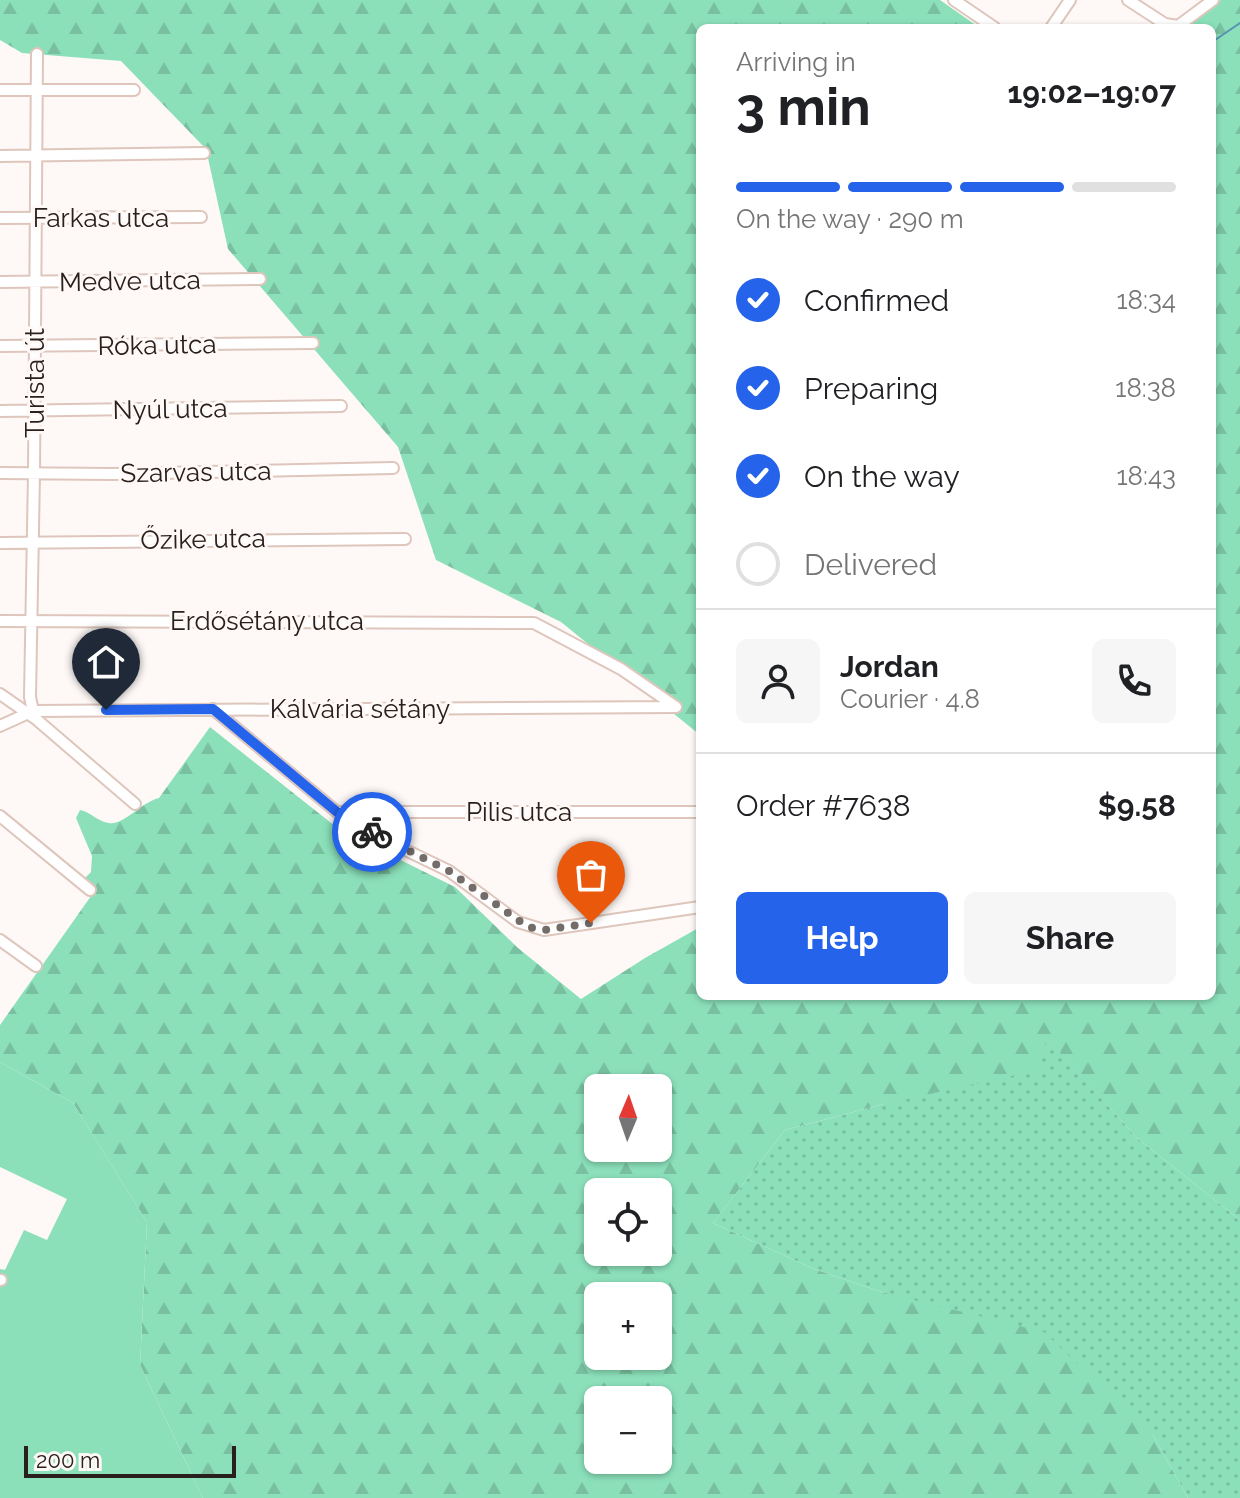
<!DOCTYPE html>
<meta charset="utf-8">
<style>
:root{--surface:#fff;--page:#f6f6f6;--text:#202124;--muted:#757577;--line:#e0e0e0;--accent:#2563eb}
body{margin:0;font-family:Raleway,sans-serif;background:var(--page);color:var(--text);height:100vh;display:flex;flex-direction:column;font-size:30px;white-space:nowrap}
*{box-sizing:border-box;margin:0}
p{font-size:26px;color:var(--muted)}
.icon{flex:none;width:44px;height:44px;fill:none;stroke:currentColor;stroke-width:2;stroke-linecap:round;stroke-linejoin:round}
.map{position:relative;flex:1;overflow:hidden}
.sheet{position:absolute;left:696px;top:24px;width:520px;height:976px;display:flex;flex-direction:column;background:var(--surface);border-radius:12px;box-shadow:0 2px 6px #0004}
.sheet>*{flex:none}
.needle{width:52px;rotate:2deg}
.controls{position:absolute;left:584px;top:1074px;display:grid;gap:16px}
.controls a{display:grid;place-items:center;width:88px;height:88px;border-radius:12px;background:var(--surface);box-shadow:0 2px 6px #0004;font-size:40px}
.scale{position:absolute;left:24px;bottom:20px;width:212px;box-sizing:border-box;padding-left:8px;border:4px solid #29201d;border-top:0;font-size:22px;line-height:28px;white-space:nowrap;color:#29201d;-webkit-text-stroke:6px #fef9f7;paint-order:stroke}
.pin{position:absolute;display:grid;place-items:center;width:68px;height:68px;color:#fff;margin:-82px -34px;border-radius:50% 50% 50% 0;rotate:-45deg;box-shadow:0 0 8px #0007}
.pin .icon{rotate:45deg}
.courier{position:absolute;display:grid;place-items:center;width:80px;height:80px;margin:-40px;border:6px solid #2563eb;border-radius:50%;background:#fff;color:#222;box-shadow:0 2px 10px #0007}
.summary em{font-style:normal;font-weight:700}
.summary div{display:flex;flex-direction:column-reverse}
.summary{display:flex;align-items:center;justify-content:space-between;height:136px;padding:0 40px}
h1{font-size:52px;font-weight:700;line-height:60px}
.bar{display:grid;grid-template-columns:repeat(4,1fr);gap:12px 8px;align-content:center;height:96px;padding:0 40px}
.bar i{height:10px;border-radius:6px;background:var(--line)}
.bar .on{background:var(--accent)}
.bar p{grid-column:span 4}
.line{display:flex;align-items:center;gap:20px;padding:0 40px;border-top:2px solid var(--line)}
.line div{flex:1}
.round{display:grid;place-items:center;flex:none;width:84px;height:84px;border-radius:12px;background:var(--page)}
ol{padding:0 40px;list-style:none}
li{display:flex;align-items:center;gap:24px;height:88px}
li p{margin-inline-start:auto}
li .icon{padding:8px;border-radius:50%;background:var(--accent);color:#fff;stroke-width:4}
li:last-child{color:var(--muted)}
li i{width:44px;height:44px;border:4px solid var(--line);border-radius:50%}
.action{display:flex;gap:16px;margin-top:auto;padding:16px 40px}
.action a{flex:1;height:92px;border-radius:12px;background:var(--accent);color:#fff;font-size:32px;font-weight:700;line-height:92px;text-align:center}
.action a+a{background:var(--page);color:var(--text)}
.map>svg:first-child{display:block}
</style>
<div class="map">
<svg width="1240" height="1498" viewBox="0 0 1240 1498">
<defs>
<pattern id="grass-dots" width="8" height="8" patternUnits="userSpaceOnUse" patternTransform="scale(2)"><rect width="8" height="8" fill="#8be0ba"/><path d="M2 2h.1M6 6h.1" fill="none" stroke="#78c09f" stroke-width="1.8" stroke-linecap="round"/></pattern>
<pattern id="forest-firs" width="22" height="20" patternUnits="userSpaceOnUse" patternTransform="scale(2)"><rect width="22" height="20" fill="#8be0ba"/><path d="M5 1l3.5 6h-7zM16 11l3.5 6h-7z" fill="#78c09f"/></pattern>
</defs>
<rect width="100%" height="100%" fill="#fef9f7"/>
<path fill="url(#grass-dots)" d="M1047,1037L1137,1138L1240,1220V1498H1188L1153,1435L885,1293L814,1269L713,1223L785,1130L884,1104Z"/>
<path fill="url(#forest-firs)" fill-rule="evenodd" d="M0,0H940L980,28H700V735L561,622L436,560L398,447L228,249L206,149L121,61L22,53L0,40Z
M1221,0H1240V1220L1137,1138L1047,1038L1038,1070L884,1104L785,1130L713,1223L814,1269L885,1293L1044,1332L1153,1435L1188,1498H203L140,1365L147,1222L73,1103L0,1062V1025L96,889L85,878L91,872L92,856L76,818L80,810C91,812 98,822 109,823C123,826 143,801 159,798L210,727L340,830L455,887L518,948L581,999L645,958L700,927V996H1212V28H1178ZM598,1088H658V1148H598ZM598,1192H658V1252H598ZM598,1296H658V1356H598ZM598,1400H658V1460H598Z"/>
<path fill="#8be0ba" d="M0,1062L73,1103L147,1222L140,1365L203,1498H0V1269L5,1270L24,1230L47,1240L67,1199L0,1167Z"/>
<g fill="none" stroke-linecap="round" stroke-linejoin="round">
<path stroke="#5993b4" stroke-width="2" d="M1212,42L1240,23"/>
<defs>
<path id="minor" d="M954,0L995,28
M1128,0L1165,24L1178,26L1213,0
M1051,28L1070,0
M0,90H134
M0,156L204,153
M0,218L201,217
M0,282L260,279
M0,346L313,343
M0,411L341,406
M0,473L112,474L393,468
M0,543L405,539
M0,621L534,623L621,669L676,707
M0,694L36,719L135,804
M213,709L337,812L389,842L449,871L518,922L544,930L700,907
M33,711L30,697L34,473L37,54
M0,726L33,711L676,707
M339,812H700
M0,816L90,890
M0,940L36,966
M0,1280H1"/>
</defs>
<use href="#minor" stroke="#dec6bc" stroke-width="14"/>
<use href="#minor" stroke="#fff" stroke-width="10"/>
</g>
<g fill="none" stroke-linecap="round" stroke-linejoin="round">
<path stroke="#746c69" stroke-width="8" stroke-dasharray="0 14.4" d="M372,832L449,871L528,927L544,930L591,923"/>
<path stroke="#2563eb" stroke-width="10" d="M106,710L213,709L337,812L372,832"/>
</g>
<g text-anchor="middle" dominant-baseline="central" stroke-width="6" stroke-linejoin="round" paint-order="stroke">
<g font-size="26" fill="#29201d" stroke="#fef9f7">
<text x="101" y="218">Farkas utca</text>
<text transform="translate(130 281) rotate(-1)">Medve utca</text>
<text transform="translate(157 345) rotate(-1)">Róka utca</text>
<text transform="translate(35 383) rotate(-90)">Turista út</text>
<text transform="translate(170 409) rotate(-1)">Nyúl utca</text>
<text transform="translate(196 472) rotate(-1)">Szarvas utca</text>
<text transform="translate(203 539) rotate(-1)">Őzike utca</text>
<text x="267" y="621">Erdősétány utca</text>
<text x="360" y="709">Kálvária sétány</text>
<text x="519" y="812">Pilis utca</text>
</g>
</g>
</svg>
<div class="controls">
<a><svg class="needle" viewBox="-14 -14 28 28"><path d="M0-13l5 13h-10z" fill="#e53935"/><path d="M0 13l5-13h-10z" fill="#757577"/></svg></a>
<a><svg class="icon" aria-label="locate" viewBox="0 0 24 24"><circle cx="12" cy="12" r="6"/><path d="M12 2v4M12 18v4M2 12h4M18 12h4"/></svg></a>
<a>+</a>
<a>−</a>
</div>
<div class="scale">200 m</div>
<div class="pin" style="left:591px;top:923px;background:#ea580c"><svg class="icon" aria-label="bag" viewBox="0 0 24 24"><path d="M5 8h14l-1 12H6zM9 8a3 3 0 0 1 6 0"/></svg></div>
<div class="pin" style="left:106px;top:710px;background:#1f2937"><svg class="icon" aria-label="home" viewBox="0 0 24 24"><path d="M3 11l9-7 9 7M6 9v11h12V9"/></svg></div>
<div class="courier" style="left:372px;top:832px"><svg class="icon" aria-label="bike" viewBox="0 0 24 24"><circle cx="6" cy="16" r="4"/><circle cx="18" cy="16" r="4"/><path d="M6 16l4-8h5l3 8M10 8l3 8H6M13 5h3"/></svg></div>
<section class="sheet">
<div class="summary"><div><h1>3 min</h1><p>Arriving in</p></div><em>19:02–19:07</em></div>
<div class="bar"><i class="on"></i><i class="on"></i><i class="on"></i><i></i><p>On the way · 290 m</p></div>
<ol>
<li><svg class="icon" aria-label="check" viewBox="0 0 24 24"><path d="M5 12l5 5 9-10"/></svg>Confirmed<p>18:34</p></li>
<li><svg class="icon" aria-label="check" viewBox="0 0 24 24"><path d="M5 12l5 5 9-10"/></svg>Preparing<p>18:38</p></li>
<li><svg class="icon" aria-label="check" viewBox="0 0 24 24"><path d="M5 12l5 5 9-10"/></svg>On the way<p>18:43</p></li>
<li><i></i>Delivered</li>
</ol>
<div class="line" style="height:144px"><a class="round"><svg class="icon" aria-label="person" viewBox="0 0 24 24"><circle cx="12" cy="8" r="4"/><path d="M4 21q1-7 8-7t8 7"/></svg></a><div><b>Jordan</b><p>Courier · 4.8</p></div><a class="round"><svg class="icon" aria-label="phone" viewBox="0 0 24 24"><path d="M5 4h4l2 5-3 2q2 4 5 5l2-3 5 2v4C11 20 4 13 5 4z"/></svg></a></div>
<div class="line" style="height:104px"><div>Order #7638</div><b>$9.58</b></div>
<div class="action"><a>Help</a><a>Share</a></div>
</section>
</div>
